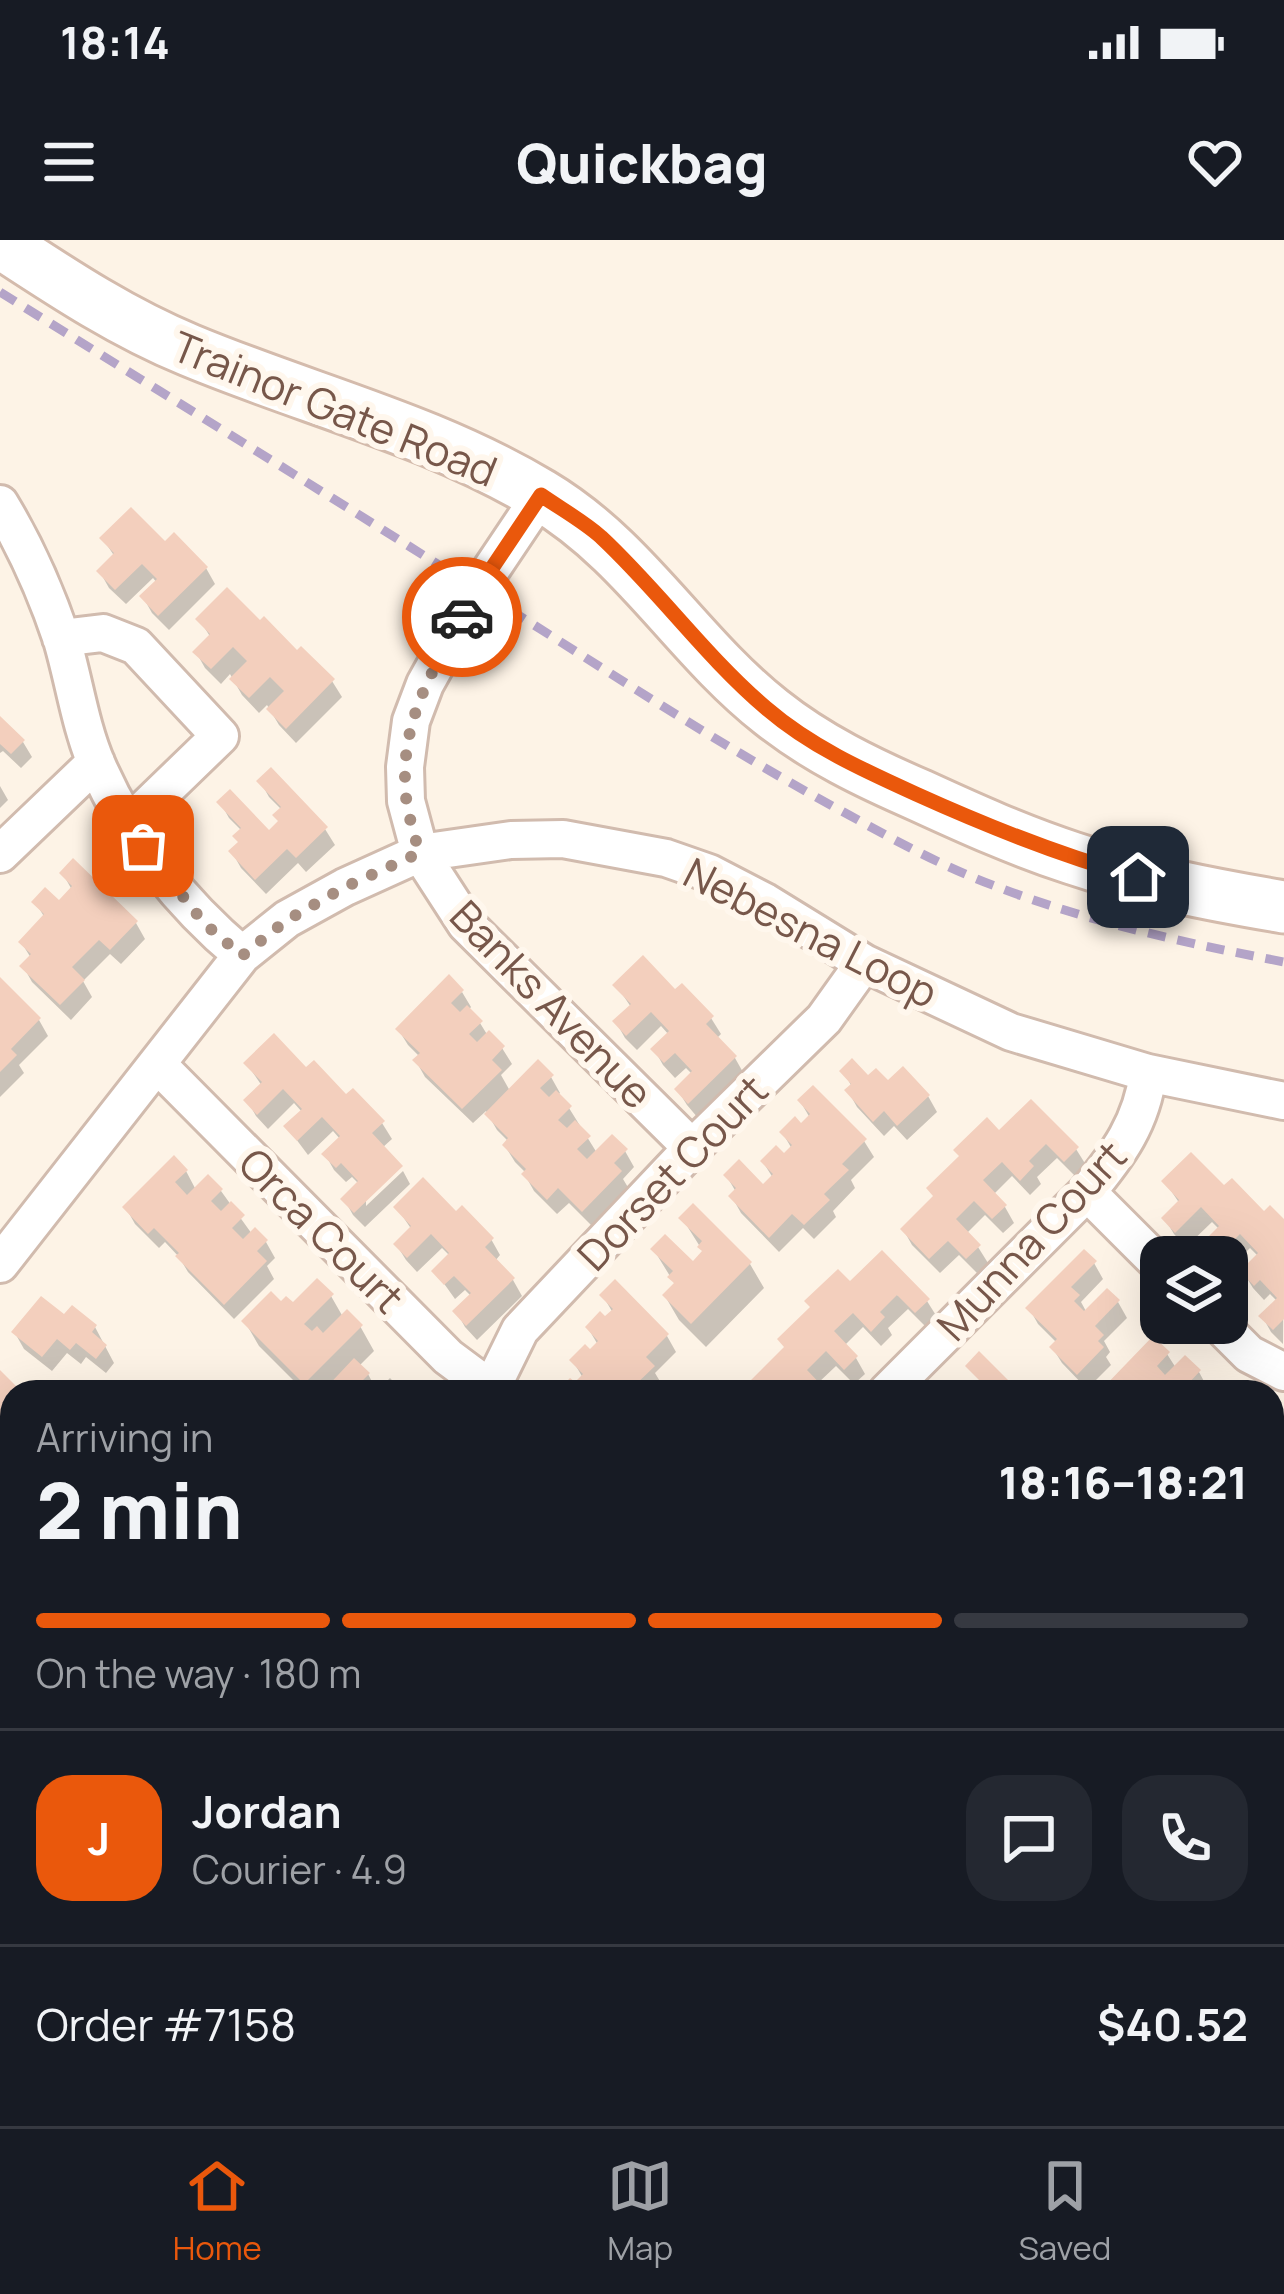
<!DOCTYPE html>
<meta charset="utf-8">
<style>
:root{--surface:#171b24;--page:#242831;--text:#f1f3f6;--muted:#9ea1a6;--line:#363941;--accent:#ea580c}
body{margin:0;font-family:Manrope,sans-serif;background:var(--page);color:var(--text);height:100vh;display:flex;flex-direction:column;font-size:45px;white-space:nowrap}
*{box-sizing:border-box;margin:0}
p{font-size:39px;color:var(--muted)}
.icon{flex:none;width:66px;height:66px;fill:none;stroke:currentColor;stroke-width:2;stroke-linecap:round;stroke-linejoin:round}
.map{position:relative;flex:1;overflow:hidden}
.sheet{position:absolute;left:0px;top:1140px;width:1284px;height:747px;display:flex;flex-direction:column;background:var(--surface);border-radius:36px 36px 0 0;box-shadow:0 12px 48px #0002}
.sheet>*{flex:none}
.fabs{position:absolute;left:1140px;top:996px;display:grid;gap:24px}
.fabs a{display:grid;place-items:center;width:108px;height:108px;border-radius:24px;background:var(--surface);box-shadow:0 12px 48px #0002;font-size:60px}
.pin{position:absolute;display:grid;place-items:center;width:102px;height:102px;color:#fff;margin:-51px;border-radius:24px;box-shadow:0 6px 18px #0006}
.courier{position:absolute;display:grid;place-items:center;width:120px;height:120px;margin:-60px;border:9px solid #ea580c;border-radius:50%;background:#fff;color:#222;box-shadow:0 3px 15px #0007}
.head em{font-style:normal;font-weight:800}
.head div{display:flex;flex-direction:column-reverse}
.head{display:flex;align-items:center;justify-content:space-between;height:204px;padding:0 36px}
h1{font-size:78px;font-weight:800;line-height:90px}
.bar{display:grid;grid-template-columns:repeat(4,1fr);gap:18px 12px;align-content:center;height:144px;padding:0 36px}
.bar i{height:15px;border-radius:9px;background:var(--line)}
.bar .active{background:var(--accent)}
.bar p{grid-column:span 4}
.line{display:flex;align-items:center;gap:30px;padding:0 36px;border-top:3px solid var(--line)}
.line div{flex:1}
.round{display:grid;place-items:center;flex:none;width:126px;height:126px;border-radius:36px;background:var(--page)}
.status{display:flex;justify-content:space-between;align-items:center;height:84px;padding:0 60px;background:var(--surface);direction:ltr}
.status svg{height:33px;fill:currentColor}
header{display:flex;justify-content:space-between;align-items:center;height:156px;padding:0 36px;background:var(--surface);font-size:54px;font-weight:800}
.dock{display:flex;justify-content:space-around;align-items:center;height:168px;border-top:3px solid var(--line);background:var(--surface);font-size:33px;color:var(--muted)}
.dock a{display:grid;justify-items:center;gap:6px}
.dock .active{color:var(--accent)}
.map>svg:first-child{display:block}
</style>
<div class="status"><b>18:14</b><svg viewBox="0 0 49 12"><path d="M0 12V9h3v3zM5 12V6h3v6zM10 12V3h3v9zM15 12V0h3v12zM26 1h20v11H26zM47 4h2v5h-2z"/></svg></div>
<header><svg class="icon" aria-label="menu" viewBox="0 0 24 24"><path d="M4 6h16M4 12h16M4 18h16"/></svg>Quickbag<svg class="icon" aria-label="heart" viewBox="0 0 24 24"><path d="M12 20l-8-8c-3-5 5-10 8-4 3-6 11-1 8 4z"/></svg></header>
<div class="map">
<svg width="1284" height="1886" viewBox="0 0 1284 1886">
<rect width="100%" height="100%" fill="#fdf3e6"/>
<path fill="#0003" d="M103,299L165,306L206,328L215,344L169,390L152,373L143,357L157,343L153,338L126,364L109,348L100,332L115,317Z
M199,379L298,414L332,441L342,457L296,503L279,485L267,465L259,473L242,455L230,434L221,444L205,428L196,412L211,398Z
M0,480L23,502L32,517L21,528L3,511L0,513Z
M260,541L325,589L335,605L306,632L298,623L266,654L241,628L232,612L240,604L242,591L229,578L220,562L269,594L280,583L282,570L269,557Z
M0,546L8,560L0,568Z
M63,634L136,683L145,699L121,724L110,714L83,741L92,757L71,780L32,742L23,726L31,718L21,702L45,678L35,662L59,664L72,650Z
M0,741L39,780L48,796L19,825L24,833L0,857Z
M616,745L675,753L711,778L721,794L716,799L735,818L744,834L698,878L687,865L677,849L693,835L686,828L675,838L663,825L654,809L669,795L661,786L637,810L625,798L616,782L631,767Z
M462,752L471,767L468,771L480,783L488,796L502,808L512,824L501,835L510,851L551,837L560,853L557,856L569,868L597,913L625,911L634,927L623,939L629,949L592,986L569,963L557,974L534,951L525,935L526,933L515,922L505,906L509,902L497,890L486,871L473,883L425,837L416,821L420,817L408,805L398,789Z
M247,824L306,831L382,883L392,899L382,908L366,957V966L403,931L410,944L365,987L353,975L344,959L359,944L352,937L346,942L334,930L325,914L340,899L333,891L308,915L287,887L302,872L294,863L268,889L256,876L247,860L262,846Z
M843,831L928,856L937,872L907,900L894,886L884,896L857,867L848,851L852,847Z
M800,861L864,901L874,917L851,940L855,948L833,971L836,977L814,999L803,988L779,1012L741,973L732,957L736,952L726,935L763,949L773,938L763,922L784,917L792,909L782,892L801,887L810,878Z
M999,894L1076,909L1086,925L1075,936L1057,918L1037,937L1041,944L1030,955L1012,936L993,955L1005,967L1014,983L1003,993L985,975L966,994L978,1007L988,1023L977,1033L959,1015L940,1033L912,1005L903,989Z
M186,931L196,950L221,951L252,994L255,991L266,1002L275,1018L267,1026L274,1039L234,1079L188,1032L179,1017L165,1002L159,1008L135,984L126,968Z
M1165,942L1224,949L1264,975L1284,983L1283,1104L1271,1092L1262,1076L1277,1061L1270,1054L1264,1060L1253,1048L1243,1032L1259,1017L1250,1008L1227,1031V1017H1212L1205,1005L1220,990L1212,982L1186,1007L1174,994L1165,979L1180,964Z
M397,968L456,975L491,999L500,1015L495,1021L513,1040L522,1056L477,1100L465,1087L456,1071L471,1056L465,1050L455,1059L435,1031L450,1016L442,1008L417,1032L406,1020L396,1004L412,990Z
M682,978L750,1024L764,1048L706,1107L679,1080L665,1056L676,1046L654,1010L693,1026L704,1013Z
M1094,1023L1103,1039L1081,1062L1087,1073L1118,1062L1127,1078L1104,1101L1110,1112L1106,1117L1111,1125L1087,1149L1062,1123L1052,1107L1057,1103L1038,1084L1029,1068Z
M850,1046L927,1061L937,1077L926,1087L908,1069L888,1088L892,1095L881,1106L863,1087L844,1106L856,1118L865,1134L854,1144L836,1126L817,1144L824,1152H761L754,1140Z
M331,1056L343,1077L360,1086L374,1111L359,1126L368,1134L377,1151L390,1138L403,1152H305L259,1106L245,1082L281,1065L293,1067Z
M603,1056L667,1096L676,1112L655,1133L661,1143L653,1152H560L575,1146L583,1138L573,1121L590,1113L598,1105L588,1088L605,1080L613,1073Z
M64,1078L95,1087L114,1123L106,1133L86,1117L81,1124L67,1113L52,1131L24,1109L15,1093Z
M1167,1114L1176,1128L1199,1132L1206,1145L1215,1152H1103Z
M0,1134L18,1152H12V1201L6,1207L10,1215L0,1225Z
M0,1514L12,1532V1537L0,1549Z
M12,1641V1755L10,1757L0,1747V1660Z
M1272,1654H1284V1739L1278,1733L1272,1739Z
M1284,1742V1776L1272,1759V1754Z
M487,1875H510L521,1886H495Z
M554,1875H583L571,1886H565Z
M1149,1875H1244L1234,1886H1147L1152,1880Z
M679,1876L688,1886H668Z"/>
<path fill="#f3cfbd" d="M131,267L165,301L174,292L208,327L158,376L139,356L157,339L142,324L115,350L96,331L114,313L99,298Z
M227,347L260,380L264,376L297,410L301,406L335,439L286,489L266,469L284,451L270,437L249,458L229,439L247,421L233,407L211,429L192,412L210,394L195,379Z
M0,476L25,500L11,514L0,504Z
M271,527L328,587L296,618L287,609L255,640L228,611L238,602L232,596L241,588L216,562L230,549L269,590L278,581L272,575L281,567L256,541Z
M73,618L138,681L110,710L99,700L72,727L85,740L60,765L19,726L31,714L18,702L44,674L31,662L45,647L59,660L72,646L59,633Z
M643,715L675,749L682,743L714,776L706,784L737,816L688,864L674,849L692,831L675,813L664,823L650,809L669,791L651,772L626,796L612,781L631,764L612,745Z
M449,734L464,750L451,763L460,772L467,765L483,781L469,794L477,802L489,790L505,806L492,820L502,830L462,869L412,820L420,813L395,789Z
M0,737L41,778L11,809L17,815L0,832Z
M274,793L306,827L314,820L346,854L353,848L385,881L372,893L403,926L354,973L340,959L358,941L341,923L336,928L321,914L340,896L322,877L297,901L283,886L302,869L283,849L257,875L243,860L262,842L243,823Z
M852,818L868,835L876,828L888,840L903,826L930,855L897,886L884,871L873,882L844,850L851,844L839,831Z
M538,819L554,835L540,848L549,857L556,850L572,866L558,880L567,888L575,880L591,896L577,909L587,919L612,894L628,909L614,923L622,931L582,972L558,948L547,960L521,934L526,929L502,905L508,898L484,874Z
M813,845L867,899L842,924L849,930L824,954L830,960L804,985L792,974L769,998L728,956L736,948L723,935L739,919L763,944L773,934L760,921L776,905L784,913L792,905L779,892L795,876L801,883L810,874L797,860Z
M1031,859L1079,907L1064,922L1046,904L1029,921L1034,926L1020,941L1002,922L983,940L1007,965L992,979L974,961L956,979L981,1005L966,1019L948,1001L929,1019L900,989L933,956L926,948L959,916L953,910L987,877L999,890Z
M1191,912L1224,945L1232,938L1264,971L1270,965L1284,979V1079L1273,1090L1258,1076L1277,1058L1260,1040L1254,1046L1240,1031L1258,1013L1240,994L1217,1017H1214L1201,1004L1219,986L1201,967L1175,993L1161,978L1179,960L1161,941Z
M174,915L188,930L175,942L187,955L208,934L223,949L211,961L221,971L231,961L245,975L232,988L243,999L255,987L268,1000L257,1011L267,1021L224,1065L175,1016L179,1013L154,988L148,994L122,967Z
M423,937L456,971L462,965L494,998L485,1007L515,1038L466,1086L452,1071L471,1053L454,1036L444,1045L431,1031L449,1013L431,994L407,1018L393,1004L411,986L393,967Z
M693,963L752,1022L691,1084L662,1055L674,1043L667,1037L673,1031L650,1009L665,994L693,1021L702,1011L697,1007L702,1001L678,978Z
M1084,1009L1097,1021L1071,1047L1080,1055L1074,1061L1084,1071L1107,1048L1120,1060L1095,1086L1104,1095L1098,1101L1104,1107L1077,1135L1049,1107L1057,1099L1025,1068Z
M882,1010L930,1059L915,1073L897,1055L880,1072L885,1077L871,1092L853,1073L834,1091L858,1116L844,1130L826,1111L807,1130L828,1152H763L751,1140L784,1107L777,1099L810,1067L804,1061L838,1029L850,1041Z
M317,1038L334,1054L304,1084L312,1091L317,1086L323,1093L347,1069L363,1085L304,1144L241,1081L271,1051L281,1061L286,1056L293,1062Z
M615,1039L669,1094L646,1117L655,1126L631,1149L633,1152H556L570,1138L575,1142L583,1134L569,1120L585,1104L590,1109L598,1101L585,1087L600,1071L605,1076L613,1069L599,1055Z
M41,1056L64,1074L72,1065L97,1085L92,1092L107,1105L96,1119L76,1103L70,1110L57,1099L42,1117L11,1092Z
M1153,1096L1170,1112L1157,1126L1165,1135L1185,1115L1201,1130L1188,1144L1196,1151L1207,1140L1219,1152H1099Z
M979,1111L1020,1152H986L988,1149L965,1126Z
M354,1118L370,1133L358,1145L366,1152H322Z
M0,1130L22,1152H12V1176L0,1188Z
M1273,1244L1284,1245V1284L1272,1283Z
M5,1327L12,1334V1472L8,1476L0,1468V1359L3,1356L0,1353V1332Z
M12,1637V1704L1,1715L12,1726V1730L0,1743V1656L3,1653L0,1649Z
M1279,1644L1284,1649V1736L1272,1724V1651Z
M6,1853L12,1858V1875H29L40,1886H13L0,1873V1859Z
M48,1875H86L97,1886H53L45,1878Z
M287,1875H349L359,1886H287L292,1881Z
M886,1875H969L980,1886H924L917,1879L910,1886H882L878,1882Z
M1108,1875H1133L1143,1885L1153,1875H1227L1216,1886H1113L1105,1878Z"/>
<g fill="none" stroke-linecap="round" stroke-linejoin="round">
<defs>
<path id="street" d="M541,255L478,349L425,444L411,481L405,527L406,561L420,613L466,684L692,908
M0,264C26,307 46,352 62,400C74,440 80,486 97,525C129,599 181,664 242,715
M61,398L103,393L136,406L220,496L128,585
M0,614L96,522
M157,824L448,1117L491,1149L520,1090L692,908L824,779L864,723
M1087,952L1161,1026
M0,1024L242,715L287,679L345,647L420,613L511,600L563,599L666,618L709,633L765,662L864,723L1011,792L1148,833L1284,861
M1218,1083L1249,1114L1284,1132
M887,1152L1087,952C1118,915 1142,882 1148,833
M0,1285L12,1272
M0,1800L12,1794
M1272,1814L1284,1825
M818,1875L829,1886
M425,1886L429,1875
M1034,1886L1045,1875"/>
<path id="secondary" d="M0,2C61,42 121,82 189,110C306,159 431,189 541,255C635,311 687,406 771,472C816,508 868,533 921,556C971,579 1020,601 1072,618C1140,641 1213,655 1284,667"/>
</defs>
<use href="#street" stroke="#d1bbae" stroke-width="42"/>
<use href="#secondary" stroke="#d4bbac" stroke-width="57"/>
<use href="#street" stroke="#fff" stroke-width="36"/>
<use href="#secondary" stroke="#fff" stroke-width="51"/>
<path stroke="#b4a4c8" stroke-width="9" stroke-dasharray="18 12" stroke-linecap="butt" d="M0,52C159,151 319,249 477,349C600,426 720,506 849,575C896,601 944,627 995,646C1088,682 1186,703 1284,722"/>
</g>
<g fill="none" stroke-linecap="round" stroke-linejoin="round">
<path stroke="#a68e81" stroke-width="12" stroke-dasharray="0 21.6" d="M143,606L204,683L242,716L287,680L345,647L419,613C415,595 408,576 406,557C399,485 429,437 462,377"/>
<path stroke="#ea580c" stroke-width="15" d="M462,377L478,349L541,255C561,269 583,281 601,297C659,351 705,416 766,468C810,506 863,530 916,554C989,587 1061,616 1138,637"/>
</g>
<g text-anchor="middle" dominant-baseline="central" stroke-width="12" stroke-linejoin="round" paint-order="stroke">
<g font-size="42" fill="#77574a" stroke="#fff7ed">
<text transform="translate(335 168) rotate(22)">Trainor Gate Road</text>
<text transform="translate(811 692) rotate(27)">Nebesna Loop</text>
<text transform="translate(552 764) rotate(46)">Banks Avenue</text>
<text transform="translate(672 932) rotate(-46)">Dorset Court</text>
<text transform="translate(322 990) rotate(45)">Orca Court</text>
<text transform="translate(1031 1000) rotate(-47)">Munna Court</text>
</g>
</g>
</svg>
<div class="fabs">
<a><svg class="icon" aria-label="layers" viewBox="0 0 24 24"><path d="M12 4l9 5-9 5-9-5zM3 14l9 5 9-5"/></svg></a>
</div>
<div class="pin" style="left:143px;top:606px;background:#ea580c"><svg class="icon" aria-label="bag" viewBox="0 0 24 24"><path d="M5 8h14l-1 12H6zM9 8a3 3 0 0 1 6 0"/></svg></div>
<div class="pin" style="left:1138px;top:637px;background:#1f2937"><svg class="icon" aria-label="home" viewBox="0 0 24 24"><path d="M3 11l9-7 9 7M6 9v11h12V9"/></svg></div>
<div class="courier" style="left:462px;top:377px"><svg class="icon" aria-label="car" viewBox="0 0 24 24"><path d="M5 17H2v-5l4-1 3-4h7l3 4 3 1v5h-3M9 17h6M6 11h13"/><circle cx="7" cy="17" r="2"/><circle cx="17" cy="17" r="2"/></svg></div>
<section class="sheet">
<div class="head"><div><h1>2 min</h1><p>Arriving in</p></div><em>18:16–18:21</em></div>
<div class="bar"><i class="active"></i><i class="active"></i><i class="active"></i><i></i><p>On the way · 180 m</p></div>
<div class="line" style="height:216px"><b class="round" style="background:var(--accent);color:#fff">J</b><div><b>Jordan</b><p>Courier · 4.9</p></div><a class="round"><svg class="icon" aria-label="chat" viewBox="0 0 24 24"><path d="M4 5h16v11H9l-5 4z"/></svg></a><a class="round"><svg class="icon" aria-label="phone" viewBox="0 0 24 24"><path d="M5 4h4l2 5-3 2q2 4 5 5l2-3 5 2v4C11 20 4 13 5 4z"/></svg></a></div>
<div class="line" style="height:156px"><div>Order #7158</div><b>$40.52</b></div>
</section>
</div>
<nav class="dock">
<a class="active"><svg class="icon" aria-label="home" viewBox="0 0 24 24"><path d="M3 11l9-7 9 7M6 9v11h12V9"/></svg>Home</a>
<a><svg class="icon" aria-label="map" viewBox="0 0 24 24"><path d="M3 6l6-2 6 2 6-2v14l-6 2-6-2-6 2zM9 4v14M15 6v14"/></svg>Map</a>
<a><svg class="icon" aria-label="saved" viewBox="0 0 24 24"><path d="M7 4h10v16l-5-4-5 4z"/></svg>Saved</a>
</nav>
